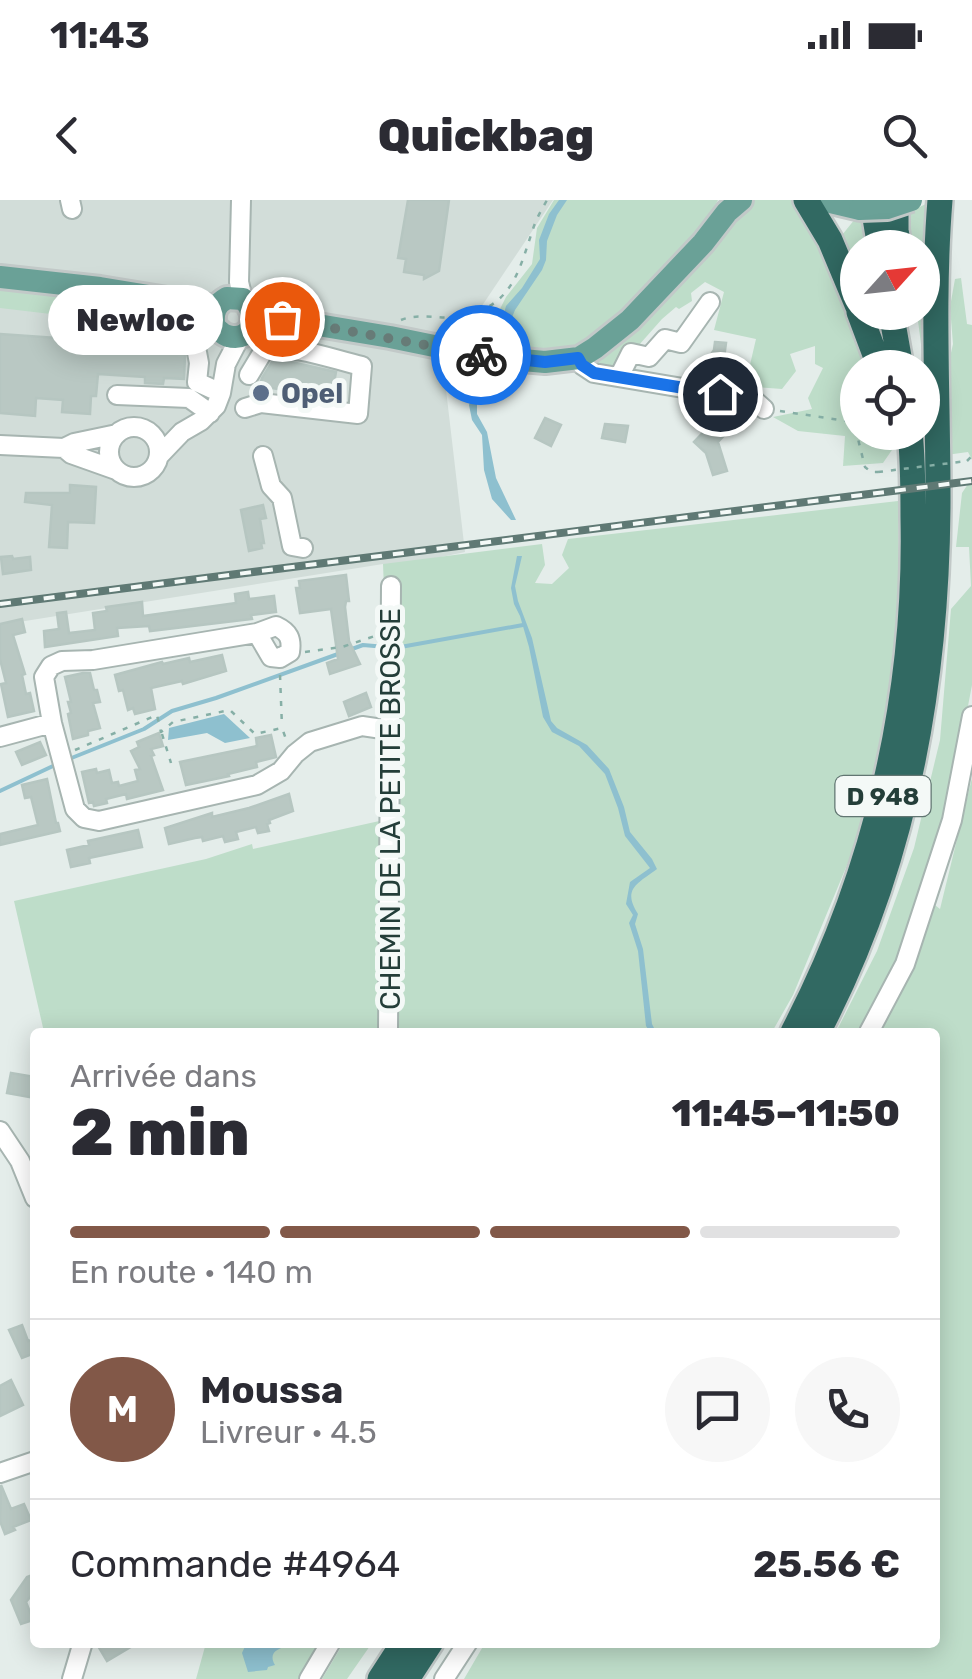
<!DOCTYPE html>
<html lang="fr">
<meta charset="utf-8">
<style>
:root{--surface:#fff;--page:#f7f7f7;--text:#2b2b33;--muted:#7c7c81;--line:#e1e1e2;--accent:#825848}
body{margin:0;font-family:Rubik,sans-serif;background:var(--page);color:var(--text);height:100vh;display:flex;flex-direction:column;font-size:38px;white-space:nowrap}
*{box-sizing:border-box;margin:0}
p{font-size:32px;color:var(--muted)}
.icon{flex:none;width:55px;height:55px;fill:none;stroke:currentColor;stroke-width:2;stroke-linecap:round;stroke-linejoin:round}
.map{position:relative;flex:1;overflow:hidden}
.side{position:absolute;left:30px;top:828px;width:910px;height:620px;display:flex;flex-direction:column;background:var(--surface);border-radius:10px;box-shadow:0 5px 25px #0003}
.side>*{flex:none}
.needle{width:65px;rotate:63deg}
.controls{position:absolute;left:840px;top:30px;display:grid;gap:20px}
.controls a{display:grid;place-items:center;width:100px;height:100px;border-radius:50%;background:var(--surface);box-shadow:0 5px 25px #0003;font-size:50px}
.pin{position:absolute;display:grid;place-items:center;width:85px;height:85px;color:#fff;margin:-42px;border:5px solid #fff;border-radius:50%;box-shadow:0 2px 10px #0007}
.courier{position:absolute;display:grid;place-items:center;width:100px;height:100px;margin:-50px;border:8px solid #1a73e8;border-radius:50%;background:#fff;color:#222;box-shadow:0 2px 12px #0007}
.bubble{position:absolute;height:70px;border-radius:35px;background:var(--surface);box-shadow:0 5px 25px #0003;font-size:32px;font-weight:800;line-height:70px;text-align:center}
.headline em{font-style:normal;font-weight:800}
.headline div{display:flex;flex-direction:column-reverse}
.headline{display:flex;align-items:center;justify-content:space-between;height:170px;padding:0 40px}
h1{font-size:65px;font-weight:800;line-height:75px}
.bar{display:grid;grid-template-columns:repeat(4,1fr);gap:15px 10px;align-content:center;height:120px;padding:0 40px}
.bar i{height:12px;border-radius:8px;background:var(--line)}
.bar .selected{background:var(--accent)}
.bar p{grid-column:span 4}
.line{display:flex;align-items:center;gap:25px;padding:0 40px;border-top:2px solid var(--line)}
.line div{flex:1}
.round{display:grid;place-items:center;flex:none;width:105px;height:105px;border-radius:52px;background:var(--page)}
.status{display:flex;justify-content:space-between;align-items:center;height:70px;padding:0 50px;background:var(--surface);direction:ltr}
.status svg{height:28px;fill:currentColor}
header{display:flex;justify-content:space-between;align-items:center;height:130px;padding:0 40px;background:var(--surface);font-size:45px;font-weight:800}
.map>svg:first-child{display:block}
</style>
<div class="status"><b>11:43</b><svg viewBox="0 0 49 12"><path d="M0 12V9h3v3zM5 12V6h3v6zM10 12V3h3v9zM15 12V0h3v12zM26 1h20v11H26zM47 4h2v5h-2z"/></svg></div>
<header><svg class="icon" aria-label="back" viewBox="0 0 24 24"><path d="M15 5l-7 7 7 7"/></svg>Quickbag<svg class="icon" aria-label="search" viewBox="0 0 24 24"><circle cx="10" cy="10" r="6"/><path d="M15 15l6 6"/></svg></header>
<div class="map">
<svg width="972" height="1479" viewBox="0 0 972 1479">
<rect width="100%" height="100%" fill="#e4edea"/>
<path fill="#d2ddd9" d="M0,0H553L443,164L465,352L393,367L383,364L0,425Z"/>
<path fill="#beddc9" d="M554,0H718C694,48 650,86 611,121C600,131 588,144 574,148C548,155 523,150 497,144L490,129L506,97L532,64L537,28Z
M749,0H791C829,40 849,115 870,167L858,168V232L890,233L894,247L883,263L843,266L845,236L798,231L773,217L812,209L808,198L823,168L815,164V146L790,154L796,171L782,189L745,186L756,139L714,130L724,92L705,82L691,93L692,101L679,109L676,107L662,119L639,145L632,143C618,163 616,172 591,166Z
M930,2L928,199L917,113L922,112V48L909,47L905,14Z
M855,19L870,20L874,47L858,48L857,87L838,40Z
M961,78L967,124L972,125V260L968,252L946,255V175L953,144L950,107L955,79Z
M0,82L186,110L185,114L193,118L211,138L118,122L0,108Z
M972,278V485L947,616L918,692L940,709L972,578V1479H464L485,1443L935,1442V832H836L877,751L914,648L940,540L951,409L971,386L969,347H956L962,293Z
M898,301L899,382L894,443L882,544L852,653L793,795L772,832H44L14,701L206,659L252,644L253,649L393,618L383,364L542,344L545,365L535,383L552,384L569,368L562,355L568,339Z
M344,1442L372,1443L347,1479H322Z
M206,1443H342L319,1479H196Z"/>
<path fill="#8ec0cf" d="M559,0H567L557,15L547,41L546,60L542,70L515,110L502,142L497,139L506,106L522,88L540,59L539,40L549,14Z
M491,171L496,172L490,190L477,202V214L487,232L496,278L516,320H511L492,299L484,270L482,235L472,220L469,205L473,194L486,186Z
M517,356H522L515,386L518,401L532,438L551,521L557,528L587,545L609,569L624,607L630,632L652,659L657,669C637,684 622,689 638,714L635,724L643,749L652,824L656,832H650L646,826L638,751L629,723L633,715L626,704L630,682L650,668L625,636L618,608L605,574L579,546L552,532L543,517L529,447L520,416L514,404L511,388Z
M224,514L250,538L225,543L207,533L168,540L169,528Z
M247,1442L286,1443L287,1446C277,1449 268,1453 275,1465L268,1467L267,1470L248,1472L242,1453Z"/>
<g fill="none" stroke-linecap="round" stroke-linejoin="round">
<path stroke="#8ec0cf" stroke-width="4" d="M395,448L523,425
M352,449L363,445L386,447
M69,559L144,529L172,511L216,498L338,454
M0,591L53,566"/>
</g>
<path fill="#b9c8c3" stroke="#b6c6c1" stroke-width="2.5" d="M408,0H449L439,71L424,79V75L404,72L406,59L398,58Z
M0,134L172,146L185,155L184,179L164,178L163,184L145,183V177L98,174L96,196H91L90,214L62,212L63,200L36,198L35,216L0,213Z
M715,142L726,143L722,173L703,170L705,163L714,150Z
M287,161L336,172L331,198L260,186L262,178L272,162Z
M545,218L561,225L551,246L535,238Z
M717,218L730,229L718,242L727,271L713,275L706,253L694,242Z
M605,224L628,226L625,242L602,238Z
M70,285L96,287L94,323L68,322L67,348L49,347L52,305L25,302L26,293H70Z
M263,305L266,318L260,319L264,343H261L262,348L249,351L241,310Z
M12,356L13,359L30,357L31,370L3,374L1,357Z
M346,375L349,401H346L345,407L349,441L360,464L330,474L327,463L338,459L331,409L300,413L296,388H300L299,381Z
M248,392L249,399L274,396L276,412L251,415L252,419L150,431L149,426L117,428L118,436L45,447L44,431L59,429L57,413L66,412L69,433L95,430L93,413L107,411L106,407L142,402L143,416L236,403L235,394Z
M22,419L25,432L13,435L25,474L22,475L26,494L30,493L34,511L8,517L1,484L6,483L0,459V424Z
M222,455L226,471L183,484L182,481L151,488L155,509L135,514L133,508L128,510L123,490L119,491L115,475L162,462L163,464L189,458L190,462Z
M83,473H90L94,490H97L100,502L93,503L100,528L88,531V535L73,539L68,514L71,513L68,502H71L65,477Z
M366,493L371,507L349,516L344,502Z
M159,533L163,546L151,549L154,555L151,556L163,590L127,599L126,594L106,599L107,603L94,606L93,602L89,603L82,572L96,569L97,573L109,570L112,583L118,582L119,586L138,581L135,570L140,569L131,551L139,547L137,542Z
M271,535L276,557L256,562L257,567L228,574L229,576L186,585L180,562L257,546L256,538Z
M40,542L46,555L22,565L16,552Z
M47,579L56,623H58L60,631L0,645V634L38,625L31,597L25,598L22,585Z
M289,594L293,611L269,620L270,623L267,624L269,631L258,633L256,627L236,632L238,639L225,642L223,636L203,641L202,637L195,638L169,644L165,628L212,613V617L249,608Z
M138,630L142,647L89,658L90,663L71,667L67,650L89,645L88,641Z
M11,873L35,877V898L7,893Z
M22,1125L28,1141L32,1140L35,1153L22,1158L9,1130Z
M11,1180L23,1205L0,1216V1186Z
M1,1285L11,1309L24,1304L31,1320L13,1327L15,1330L5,1334L0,1321Z
M35,1374V1391L26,1402L33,1420L21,1424L11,1400L27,1377Z
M104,1442H139L107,1461L98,1446Z"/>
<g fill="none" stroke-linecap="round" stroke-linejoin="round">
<defs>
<path id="minor" d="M70,0L72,9
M241,0L239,82L243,99
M183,140L196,147L199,163L197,182L221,193
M579,158L582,165L594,173L754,200L764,209
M619,177L631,153L649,157L665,139L681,143L710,102
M117,195L189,198L210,213
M245,208L261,203L358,214L362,166C331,159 295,144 264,150L249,175
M109 252a25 25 0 1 1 50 0a25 25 0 1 1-50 0Z
M0,245L64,248L71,254L116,270
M64,248L74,243L117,234
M159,256L182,232L201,221L216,206L221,193L226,164L240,137
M263,256L271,286L282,298L292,346L303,348
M257,433L271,457L280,458L290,452C292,439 289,432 276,426L257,433L93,460L62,461L51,466L44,477L52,523L75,609L84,618L99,621L257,585L281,571L295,554L310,542L362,526L389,530
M0,537L52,523
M388,832L391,386
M869,832L905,764L952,620L972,516
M0,931L20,961L35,998
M0,1273L35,1261
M72,1479L83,1442
M309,1479L331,1442
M444,1479L468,1442"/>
<path id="major" d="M822,0L860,9
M0,77L100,88L216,107
M191,104C199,111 221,135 228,136C253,143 260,114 243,99L227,98C216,104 213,111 214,123
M253,111L282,119L390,137L488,157L545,162L579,158L595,148L630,120L703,43L727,12L741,0"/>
<path id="highway" d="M806,0L830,40L858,107
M872,0L880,48
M896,0V30L899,48
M859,112L880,168
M891,112L901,168
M793,832C876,672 917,497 913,317C913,288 913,260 910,232
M818,832C905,667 938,483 938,296C938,198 932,98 940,0
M380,1479L404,1442
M407,1479L431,1442"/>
</defs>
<use href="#minor" stroke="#a7b5b1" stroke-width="22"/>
<use href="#major" stroke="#c2c9c8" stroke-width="28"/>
<use href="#highway" stroke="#c2c9c8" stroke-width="30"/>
<path stroke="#86afa6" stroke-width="2.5" stroke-dasharray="5 8" stroke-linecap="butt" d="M401,120C420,112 443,121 464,116C513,105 519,70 533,29C536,19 542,9 547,0
M780,211L847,221L856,231L865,267L871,272H878
M967,261L972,256
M305,452L342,447L375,436
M280,475L282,527
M162,534L171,563
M75,550L157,515L161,532L173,522L230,510L255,534L282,528L287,542"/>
<use href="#minor" stroke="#fff" stroke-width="18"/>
<use href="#major" stroke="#6aa197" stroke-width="22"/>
<use href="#highway" stroke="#316962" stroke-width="25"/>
<defs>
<path id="rail" d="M0,404L972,281"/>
</defs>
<use href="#rail" stroke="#5f7974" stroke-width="8"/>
<use href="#rail" stroke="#f4f9f7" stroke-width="4" stroke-dasharray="11" stroke-linecap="butt"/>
<defs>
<path id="major-bridge" d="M860,9L887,8L911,0"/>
</defs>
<use href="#major-bridge" stroke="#c2c9c8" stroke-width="28" stroke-linecap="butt"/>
<path stroke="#86afa6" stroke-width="2.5" stroke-dasharray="5 8" stroke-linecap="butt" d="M878,272L967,261"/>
<use href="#major-bridge" stroke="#6aa197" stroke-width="22"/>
</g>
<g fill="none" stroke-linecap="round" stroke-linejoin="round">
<path stroke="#677b77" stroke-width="10" stroke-dasharray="0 18" d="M282,119L481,155"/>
<path stroke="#1a73e8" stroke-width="12" d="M481,155L545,162L578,158L582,165L594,173L720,194"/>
</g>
<circle fill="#5c6f8a" stroke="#f4f9f7" stroke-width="4" cx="261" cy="193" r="10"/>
<g text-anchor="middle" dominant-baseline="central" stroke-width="10" stroke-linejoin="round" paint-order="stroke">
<rect fill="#f4f9f7" stroke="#627672" stroke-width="2.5" x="835.5" y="576" width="95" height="40" rx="8"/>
<g font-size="25" font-weight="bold" fill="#243e39">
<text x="883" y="596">D 948</text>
</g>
<g font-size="28" font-weight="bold" fill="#4e5e75" stroke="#f4f9f7" text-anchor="start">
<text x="281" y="193">Opel</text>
</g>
<g font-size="28" fill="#243e39" stroke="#f4f9f7">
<text transform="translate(390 609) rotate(-90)">CHEMIN DE LA PETITE BROSSE</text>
</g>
</g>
</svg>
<div class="controls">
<a><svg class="needle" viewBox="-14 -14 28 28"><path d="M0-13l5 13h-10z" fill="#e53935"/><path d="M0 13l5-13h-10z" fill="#7c7c81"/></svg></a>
<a><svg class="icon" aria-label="locate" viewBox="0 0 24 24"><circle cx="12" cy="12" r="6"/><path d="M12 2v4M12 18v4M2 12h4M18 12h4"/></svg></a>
</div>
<div class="pin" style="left:282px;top:119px;background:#ea580c"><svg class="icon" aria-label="bag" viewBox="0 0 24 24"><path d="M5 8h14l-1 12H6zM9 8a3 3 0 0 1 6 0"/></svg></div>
<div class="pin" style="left:720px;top:194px;background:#1f2937"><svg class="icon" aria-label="home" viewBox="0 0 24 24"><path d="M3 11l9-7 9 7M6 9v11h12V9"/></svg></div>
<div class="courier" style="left:481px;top:155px"><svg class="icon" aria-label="bike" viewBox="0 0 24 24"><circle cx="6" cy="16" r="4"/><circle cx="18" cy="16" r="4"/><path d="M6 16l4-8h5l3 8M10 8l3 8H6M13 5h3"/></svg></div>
<div class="bubble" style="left:48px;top:85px;width:175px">Newloc</div>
<section class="side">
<div class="headline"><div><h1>2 min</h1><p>Arrivée dans</p></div><em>11:45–11:50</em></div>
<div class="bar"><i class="selected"></i><i class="selected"></i><i class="selected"></i><i></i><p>En route · 140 m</p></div>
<div class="line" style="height:180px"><b class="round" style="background:var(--accent);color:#fff">M</b><div><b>Moussa</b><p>Livreur · 4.5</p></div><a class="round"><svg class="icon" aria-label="chat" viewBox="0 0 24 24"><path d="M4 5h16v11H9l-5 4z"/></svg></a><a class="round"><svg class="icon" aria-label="phone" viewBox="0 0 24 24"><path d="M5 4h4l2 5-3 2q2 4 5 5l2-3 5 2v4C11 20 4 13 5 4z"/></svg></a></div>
<div class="line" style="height:130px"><div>Commande #4964</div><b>25.56 €</b></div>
</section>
</div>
